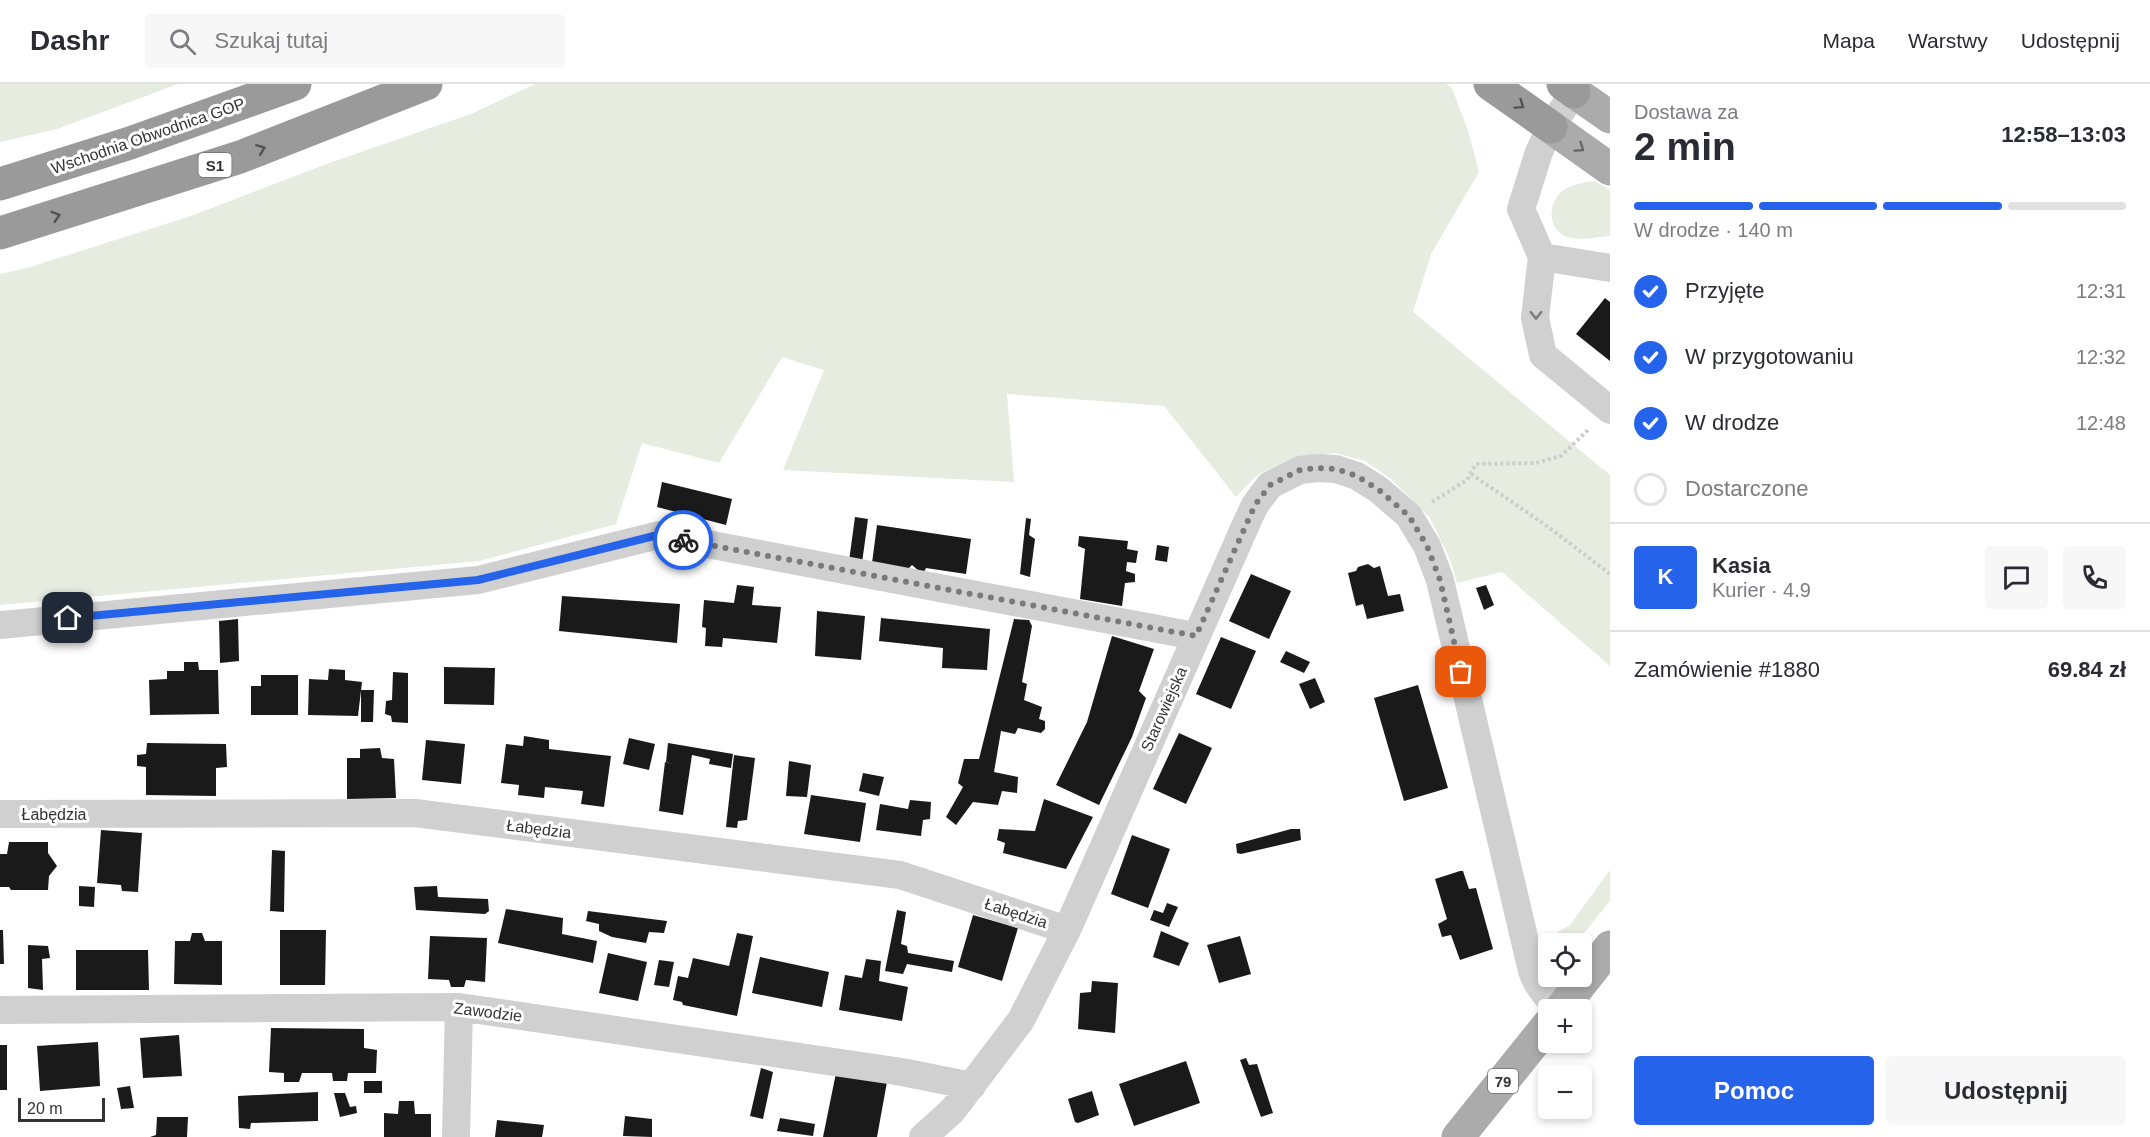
<!DOCTYPE html>
<html lang="pl">
<meta charset="utf-8">
<style>
:root{--surface:#fff;--page:#f7f7f7;--text:#2b2b33;--muted:#7c7c81;--line:#e1e1e2;--accent:#2563eb}
body{margin:0;font-family:Arial,sans-serif;background:var(--page);color:var(--text);height:100vh;display:flex;flex-direction:column;font-size:22px;white-space:nowrap}
*{box-sizing:border-box;margin:0}
p{font-size:20px;color:var(--muted)}
.icon{flex:none;width:33px;height:33px;fill:none;stroke:currentColor;stroke-width:2;stroke-linecap:round;stroke-linejoin:round}
.map{position:relative;flex:1;overflow:hidden}
.side{display:flex;flex-direction:column;background:var(--surface);width:540px}
.side>*{flex:none}
.fabs{position:absolute;left:1538px;top:849px;display:grid;gap:12px}
.fabs a{display:grid;place-items:center;width:54px;height:54px;border-radius:6px;background:var(--surface);box-shadow:0 3px 9px #0003;font-size:30px}
.scale{position:absolute;left:18px;bottom:15px;width:87px;box-sizing:border-box;padding-left:6px;border:3px solid #333;border-top:0;font-size:16px;line-height:21px;white-space:nowrap;color:#333;-webkit-text-stroke:4px #fff;paint-order:stroke}
.pin{position:absolute;display:grid;place-items:center;width:51px;height:51px;color:#fff;margin:-26px;border-radius:12px;box-shadow:0 3px 9px #0006}
.courier{position:absolute;display:grid;place-items:center;width:60px;height:60px;margin:-30px;border:4px solid #2563eb;border-radius:50%;background:#fff;color:#222;box-shadow:0 2px 8px #0007}
.headline em{font-style:normal;font-weight:600}
.headline div{display:flex;flex-direction:column-reverse}
.headline{display:flex;align-items:center;justify-content:space-between;height:102px;padding:0 24px}
h1{font-size:39px;font-weight:600;line-height:45px}
.bar{display:grid;grid-template-columns:repeat(4,1fr);gap:9px 6px;align-content:center;height:72px;padding:0 24px}
.bar i{height:8px;border-radius:4px;background:var(--line)}
.bar .active{background:var(--accent)}
.bar p{grid-column:span 4}
.line{display:flex;align-items:center;gap:15px;padding:0 24px;border-top:2px solid var(--line)}
.line div{flex:1}
.round{display:grid;place-items:center;flex:none;width:63px;height:63px;border-radius:6px;background:var(--page)}
ol{padding:0 24px;list-style:none}
li{display:flex;align-items:center;gap:18px;height:66px}
li p{margin-inline-start:auto}
li .icon{padding:6px;border-radius:50%;background:var(--accent);color:#fff;stroke-width:4}
li:last-child{color:var(--muted)}
li i{width:33px;height:33px;border:3px solid var(--line);border-radius:50%}
.primary-button{display:flex;gap:12px;margin-top:auto;padding:12px 24px}
.primary-button a{flex:1;height:69px;border-radius:6px;background:var(--accent);color:#fff;font-size:24px;font-weight:600;line-height:69px;text-align:center}
.primary-button a+a{background:var(--page);color:var(--text)}
header{display:flex;align-items:center;gap:36px;box-sizing:border-box;height:84px;padding:0 30px;background:var(--surface);border-bottom:2px solid var(--line)}
header strong{font-size:28px}
nav{display:flex;gap:33px;margin-inline-start:auto;font-size:21px}
.search{width:420px;height:54px;background:var(--page);display:flex;align-items:center;gap:15px;box-sizing:border-box;padding:0 21px;border-radius:6px;color:var(--muted);font-size:22px}
main{display:flex;flex:1;min-height:0}
.map>svg:first-child{display:block}
</style>
<header>
<strong>Dashr</strong>
<div class="search"><svg class="icon" aria-label="search" viewBox="0 0 24 24"><circle cx="10" cy="10" r="6"/><path d="M15 15l6 6"/></svg>Szukaj tutaj</div>
<nav><a>Mapa</a><a>Warstwy</a><a>Udostępnij</a></nav>
</header>
<main>
<div class="map">
<svg width="1610" height="1053" viewBox="0 0 1610 1053">
<rect width="100%" height="100%" fill="#fff"/>
<path fill="#e6ecdf" d="M0,0H178L57,45L0,58Z
M535,0H1446L1452,4L1469,50L1479,88L1431,170L1413,228L1610,391V582L1502,488L1457,499L1451,478L1430,434L1390,394L1365,377L1335,369L1288,376L1257,391L1236,413L1164,322L1007,310L1014,398L783,386L824,286L782,273L719,379L642,359L616,440L479,477L0,521V190L27,184L191,132L332,78L471,30Z
M1595,97L1610,106V152C1596,153 1581,157 1567,153C1545,145 1548,114 1567,104C1575,100 1585,98 1595,97Z
M1610,786V817L1576,859L1548,860V888L1541,883L1540,858L1570,841Z"/>
<path fill="#1a1a1a" d="M1605,214L1610,218V277L1576,250Z
M662,398L732,415L726,441L657,423Z
M855,433L868,435L862,479L849,477Z
M1026,434L1031,435L1029,451L1035,455L1030,493L1020,490Z
M877,441L971,455L966,490L926,484L924,488L919,487L912,481L908,485L872,479Z
M1079,452L1128,457L1127,465L1138,467L1136,479L1127,478L1126,487L1135,490V498L1125,499L1122,522L1080,515L1085,465L1078,462Z
M1157,461L1169,463L1167,478L1155,476Z
M1368,480L1374,484L1380,482L1388,512L1400,510L1404,527L1367,535L1363,520L1356,522L1348,489L1356,487L1358,483Z
M1251,490L1291,507L1269,555L1229,537Z
M737,501L754,503L752,521L781,523L777,559L723,554L722,563L705,562L706,544L702,543L704,516L734,519Z
M1486,501L1494,521L1484,526L1476,504Z
M562,512L680,520L677,559L559,547Z
M817,527L865,532L861,576L815,572Z
M881,534L990,545L987,586L942,584L943,564L879,557Z
M238,535L239,577L220,579L219,537Z
M1014,535L1029,536L1032,542L1022,598L1027,600L1024,616L1042,623L1039,635L1045,637V645L1041,649L1018,644L1015,650L1001,647L994,688L1018,693L1017,709L1002,707L998,721L973,718L956,741L946,733L963,703L958,699L964,675H979Z
M1112,552L1154,565L1139,607L1146,614L1132,653L1099,721L1056,701L1087,638Z
M1221,553L1256,567L1231,625L1196,610Z
M1286,567L1310,578L1304,589L1280,578Z
M184,578H198L199,586H218L219,630L150,631L149,596L167,595V587H184Z
M444,583L495,584L494,621L444,620Z
M329,585L345,586V596L362,598L358,632L308,631L309,595L328,596Z
M393,588L408,589V639L392,638L391,632L385,630L386,617L392,616Z
M261,591H298V631H251V602H261Z
M1315,594L1325,618L1310,625L1299,600Z
M1418,601L1448,704L1404,717L1374,614Z
M361,606H374L373,638H361Z
M1179,649L1212,664L1186,720L1153,705Z
M524,652L549,656V665L611,672L604,723L581,720L583,707L545,703L544,714L518,711L519,701L501,699L506,660L523,662Z
M629,654L655,660L649,686L623,680Z
M426,656L465,660L461,700L422,696Z
M147,659L226,660L227,683L216,684V712L146,711V683L137,682V671L146,670Z
M668,659L733,670L731,684L709,680L710,675L692,671L683,731L659,727L665,678L673,680L666,678Z
M380,664L382,674L394,675L396,714L347,715V674H360V665Z
M734,671L755,674L747,736L738,737L737,744L726,743Z
M789,677L811,681L807,713L786,712Z
M863,689L884,693L879,712L859,707Z
M811,711L866,719L860,758L804,750Z
M1044,715L1093,733L1066,785L1003,769L1005,759L997,756L999,745L1035,747Z
M910,716L931,718L930,735L923,736L921,752L876,746L880,720L908,725Z
M1291,745H1300L1301,756L1241,770L1237,769L1236,760Z
M101,746L142,749L138,808L122,807L121,801L97,799Z
M1132,751L1170,765L1148,824L1111,810Z
M9,758H48V769L57,782L49,792L48,806H11L9,803H0V770H7Z
M272,766L285,767L284,828L270,827Z
M1460,787H1463L1469,805L1476,804L1493,865L1460,876L1451,851L1442,853L1438,840L1447,835L1435,795Z
M79,802L95,803L94,823L79,822Z
M437,802L438,813L488,815L489,827L485,830L416,826L414,803Z
M1167,819L1178,823L1169,843L1150,836L1154,826L1163,829Z
M506,825L563,834L562,850L597,857L593,879L498,859Z
M897,826L906,828L901,860L907,862L908,869L954,877L952,888L907,880L903,890L885,887Z
M588,827L667,837L664,849L649,848L646,859L612,853L599,847V840L586,837Z
M973,831L1018,844L1002,897L958,883Z
M0,846H3L4,880H0Z
M280,846H326L325,901H280Z
M1161,847L1189,859L1179,882L1153,873Z
M192,849H202L205,857H222V901L174,900L175,857H190Z
M737,849L753,852L737,932L683,921L682,918L673,916L678,892L688,894L693,874L729,882Z
M430,852L487,854L485,898L466,896L464,903H451L449,896L428,895Z
M1240,852L1251,890L1219,899L1207,861Z
M28,861L48,862L50,874L42,875L43,906L28,904Z
M76,866H148L149,906H76Z
M608,869L647,878L638,917L599,909Z
M760,873L829,888L822,923L752,909Z
M866,875L881,877L879,897L908,903L902,937L839,926L845,891L862,894Z
M659,876L674,878L669,903L654,901Z
M1092,897L1118,899L1115,949L1078,945L1080,909L1091,908Z
M271,944L364,945V964L377,966L376,989H348L347,997H333L332,989H302L299,998H284V989L269,988Z
M179,951L182,992L143,994L140,954Z
M98,958L100,1002L40,1007L37,962Z
M0,961H7V1006H0Z
M1246,974L1249,981L1257,980L1273,1029L1261,1033L1240,976Z
M1186,977L1200,1019L1134,1042L1119,1000Z
M761,984L773,988L763,1035L750,1032Z
M836,989L887,998L877,1053H823Z
M364,997H382V1009H364Z
M130,1002L134,1024L121,1025L117,1004Z
M1092,1007L1099,1031L1078,1039L1075,1038L1068,1015Z
M318,1008V1037L251,1039L250,1045L239,1044L238,1012Z
M334,1009H345L350,1023L356,1022L357,1029L340,1033Z
M399,1017H414L415,1030H431V1053H384V1029L398,1030Z
M625,1032L652,1035V1053L623,1052Z
M157,1033H188L187,1053H150L156,1051Z
M780,1034L815,1040L813,1052L777,1047Z
M497,1036L544,1041L542,1053H495Z"/>
<g fill="none" stroke-linecap="round" stroke-linejoin="round">
<path stroke="#cdcdcd" stroke-width="4" stroke-dasharray="3 3" stroke-linecap="butt" d="M1471,390L1547,442L1610,490
M1432,418L1467,396L1476,380L1536,379L1561,372L1589,345"/>
<path stroke="#d0d0d0" stroke-width="28" d="M1574,8L1551,43L1539,68L1521,125L1542,173L1535,234L1543,271L1610,326
M1542,173L1610,184
M0,541L478,496L659,451L1195,552
M0,730L415,729L900,791L1067,846
M0,926L459,923L902,988L972,1002
M456,1053L459,923
M923,1053L952,1027L1021,936L1067,846L1247,438L1255,421L1270,401L1300,386L1317,384L1336,385L1357,392L1379,406L1409,432L1427,462L1440,496L1532,887C1538,904 1547,913 1561,925"/>
<path stroke="#ababab" stroke-width="33" d="M1574,8L1610,33
M1551,43L1610,85
M1560,926L1610,863
M1458,1053L1548,941"/>
<path stroke="#9a9a9a" stroke-width="33" d="M1490,0L1551,43
M1563,0L1574,8
M0,100L130,59L295,0
M0,149L240,73L426,0"/>
</g>
<defs><path id="oneway-chevron" d="M-2-3.5L2.5 0L-2 3.5" fill="none" stroke-width="1.6" stroke-linecap="round" stroke-linejoin="round" transform="scale(1.5)"/></defs>
<g stroke="#525252">
<use href="#oneway-chevron" transform="translate(1520 21) rotate(35)"/>
<use href="#oneway-chevron" transform="translate(261 65) rotate(-21)"/>
<use href="#oneway-chevron" transform="translate(56 132) rotate(-17)"/>
</g>
<use stroke="#636363" href="#oneway-chevron" transform="translate(1580 64) rotate(35)"/>
<use stroke="#7a7a7a" href="#oneway-chevron" transform="translate(1536 231) rotate(90)"/>
<g fill="none" stroke-linecap="round" stroke-linejoin="round">
<path stroke="#7a7a7a" stroke-width="6" stroke-dasharray="0 10.8" d="M683,456L1196,552L1255,421L1270,401L1300,386L1317,384L1336,385L1357,392L1379,406L1409,432L1427,462L1440,496L1461,588"/>
<path stroke="#2563eb" stroke-width="8" d="M68,534L478,496L658,451L683,456"/>
</g>
<g text-anchor="middle" dominant-baseline="central" stroke-width="6" stroke-linejoin="round" paint-order="stroke">
<g fill="#fff" stroke="#707070" stroke-width="1.5">
<rect x="198.5" y="69" width="33" height="24" rx="4.5"/>
<rect x="1488" y="985" width="30" height="24" rx="4.5"/>
</g>
<g font-size="15" font-weight="bold" fill="#333">
<text x="215" y="81">S1</text>
<text x="1503" y="997">79</text>
</g>
<g font-size="16" fill="#333" stroke="#fff">
<text transform="translate(148 52) rotate(-19)">Wschodnia Obwodnica GOP</text>
<text transform="translate(1164 625) rotate(-66)">Starowiejska</text>
<text x="54" y="730">Łabędzia</text>
<text transform="translate(539 745) rotate(7)">Łabędzia</text>
<text transform="translate(1016 829) rotate(18)">Łabędzia</text>
<text transform="translate(488 928) rotate(7)">Zawodzie</text>
</g>
</g>
</svg>
<div class="fabs">
<a><svg class="icon" aria-label="locate" viewBox="0 0 24 24"><circle cx="12" cy="12" r="6"/><path d="M12 2v4M12 18v4M2 12h4M18 12h4"/></svg></a>
<a>+</a>
<a>−</a>
</div>
<div class="scale">20 m</div>
<div class="pin" style="left:1461px;top:588px;background:#ea580c"><svg class="icon" aria-label="bag" viewBox="0 0 24 24"><path d="M5 8h14l-1 12H6zM9 8a3 3 0 0 1 6 0"/></svg></div>
<div class="pin" style="left:68px;top:534px;background:#1f2937"><svg class="icon" aria-label="home" viewBox="0 0 24 24"><path d="M3 11l9-7 9 7M6 9v11h12V9"/></svg></div>
<div class="courier" style="left:683px;top:456px"><svg class="icon" aria-label="bike" viewBox="0 0 24 24"><circle cx="6" cy="16" r="4"/><circle cx="18" cy="16" r="4"/><path d="M6 16l4-8h5l3 8M10 8l3 8H6M13 5h3"/></svg></div>
</div>
<section class="side">
<div class="headline"><div><h1>2 min</h1><p>Dostawa za</p></div><em>12:58–13:03</em></div>
<div class="bar"><i class="active"></i><i class="active"></i><i class="active"></i><i></i><p>W drodze · 140 m</p></div>
<ol>
<li><svg class="icon" aria-label="check" viewBox="0 0 24 24"><path d="M5 12l5 5 9-10"/></svg>Przyjęte<p>12:31</p></li>
<li><svg class="icon" aria-label="check" viewBox="0 0 24 24"><path d="M5 12l5 5 9-10"/></svg>W przygotowaniu<p>12:32</p></li>
<li><svg class="icon" aria-label="check" viewBox="0 0 24 24"><path d="M5 12l5 5 9-10"/></svg>W drodze<p>12:48</p></li>
<li><i></i>Dostarczone</li>
</ol>
<div class="line" style="height:108px"><b class="round" style="background:var(--accent);color:#fff">K</b><div><b>Kasia</b><p>Kurier · 4.9</p></div><a class="round"><svg class="icon" aria-label="chat" viewBox="0 0 24 24"><path d="M4 5h16v11H9l-5 4z"/></svg></a><a class="round"><svg class="icon" aria-label="phone" viewBox="0 0 24 24"><path d="M5 4h4l2 5-3 2q2 4 5 5l2-3 5 2v4C11 20 4 13 5 4z"/></svg></a></div>
<div class="line" style="height:78px"><div>Zamówienie #1880</div><b>69.84 zł</b></div>
<div class="primary-button"><a>Pomoc</a><a>Udostępnij</a></div>
</section>
</main>
